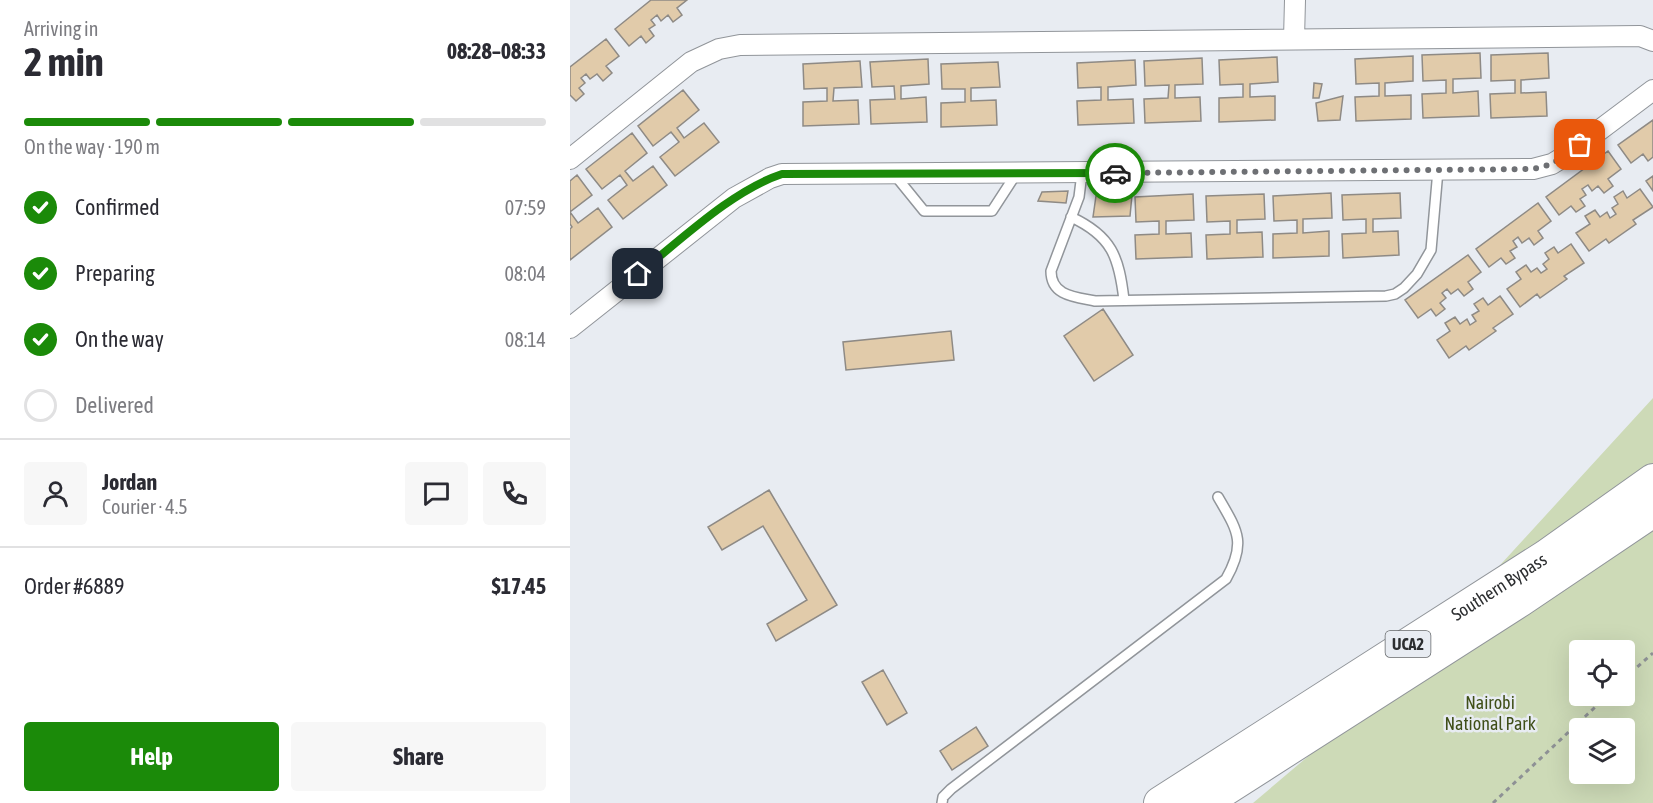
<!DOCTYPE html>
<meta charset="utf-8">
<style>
:root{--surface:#fff;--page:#f7f7f7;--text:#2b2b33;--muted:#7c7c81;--line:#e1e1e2;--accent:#1b8a09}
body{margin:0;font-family:"Asap Condensed",sans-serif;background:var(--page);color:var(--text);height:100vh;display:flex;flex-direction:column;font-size:22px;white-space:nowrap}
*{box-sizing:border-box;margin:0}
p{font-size:20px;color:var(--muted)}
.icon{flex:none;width:33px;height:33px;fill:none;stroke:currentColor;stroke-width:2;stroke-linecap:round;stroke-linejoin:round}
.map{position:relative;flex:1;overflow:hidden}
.panel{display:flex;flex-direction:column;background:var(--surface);width:570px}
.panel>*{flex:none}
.fabs{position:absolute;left:999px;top:640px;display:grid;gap:12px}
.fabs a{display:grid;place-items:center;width:66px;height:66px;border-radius:6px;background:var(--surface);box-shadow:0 6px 24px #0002;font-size:30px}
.pin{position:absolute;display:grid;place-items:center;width:51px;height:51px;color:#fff;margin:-26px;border-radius:12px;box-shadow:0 3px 9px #0006}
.courier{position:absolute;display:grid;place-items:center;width:60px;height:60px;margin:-30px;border:4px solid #1b8a09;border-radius:50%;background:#fff;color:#222;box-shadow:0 2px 8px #0007}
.summary em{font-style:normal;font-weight:700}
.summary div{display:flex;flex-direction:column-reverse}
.summary{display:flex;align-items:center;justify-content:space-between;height:102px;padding:0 24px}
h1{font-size:39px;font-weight:700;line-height:45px}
.bar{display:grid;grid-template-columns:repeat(4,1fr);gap:9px 6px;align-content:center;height:72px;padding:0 24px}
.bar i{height:8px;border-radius:4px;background:var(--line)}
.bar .selected{background:var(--accent)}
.bar p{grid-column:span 4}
.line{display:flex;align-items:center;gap:15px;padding:0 24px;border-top:2px solid var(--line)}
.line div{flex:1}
.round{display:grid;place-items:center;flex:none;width:63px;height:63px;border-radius:6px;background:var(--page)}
ol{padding:0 24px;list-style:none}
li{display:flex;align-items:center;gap:18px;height:66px}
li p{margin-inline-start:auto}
li .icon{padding:6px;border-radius:50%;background:var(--accent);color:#fff;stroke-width:4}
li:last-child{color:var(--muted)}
li i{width:33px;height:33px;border:3px solid var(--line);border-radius:50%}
.cta{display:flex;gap:12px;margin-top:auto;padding:12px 24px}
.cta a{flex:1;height:69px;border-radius:6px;background:var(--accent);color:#fff;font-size:24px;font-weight:700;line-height:69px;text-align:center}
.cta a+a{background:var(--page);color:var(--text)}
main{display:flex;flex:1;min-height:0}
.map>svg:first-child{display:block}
</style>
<main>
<section class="panel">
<div class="summary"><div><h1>2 min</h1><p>Arriving in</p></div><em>08:28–08:33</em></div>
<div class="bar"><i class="selected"></i><i class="selected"></i><i class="selected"></i><i></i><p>On the way · 190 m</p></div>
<ol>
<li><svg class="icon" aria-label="check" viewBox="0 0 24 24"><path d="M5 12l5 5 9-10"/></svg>Confirmed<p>07:59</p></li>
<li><svg class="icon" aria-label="check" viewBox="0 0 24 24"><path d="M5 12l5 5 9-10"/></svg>Preparing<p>08:04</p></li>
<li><svg class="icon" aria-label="check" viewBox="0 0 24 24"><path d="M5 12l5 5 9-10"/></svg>On the way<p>08:14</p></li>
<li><i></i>Delivered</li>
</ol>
<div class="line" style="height:108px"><a class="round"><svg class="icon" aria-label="person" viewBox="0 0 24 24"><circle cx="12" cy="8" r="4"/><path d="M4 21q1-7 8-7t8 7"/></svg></a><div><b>Jordan</b><p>Courier · 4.5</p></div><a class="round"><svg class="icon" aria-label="chat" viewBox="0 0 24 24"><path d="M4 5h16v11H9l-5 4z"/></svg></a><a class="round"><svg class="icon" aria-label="phone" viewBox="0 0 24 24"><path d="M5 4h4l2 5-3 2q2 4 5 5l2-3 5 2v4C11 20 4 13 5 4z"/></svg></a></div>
<div class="line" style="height:78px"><div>Order #6889</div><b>$17.45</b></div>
<div class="cta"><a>Help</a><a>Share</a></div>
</section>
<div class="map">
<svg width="1083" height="803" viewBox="0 0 1083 803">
<rect width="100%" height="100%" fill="#e8ecf2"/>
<path fill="#cddab7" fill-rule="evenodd" d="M1083,398V803H683L814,692ZM1010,651H1054V696H1010ZM1010,729H1054V774H1010Z"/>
<path fill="#e1cbaa" stroke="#8e8a85" stroke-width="1.5" d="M81,0H117L107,8L112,15L103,22L98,15L91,21L87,15L81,20L85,25L79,29L84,36L76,43L71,36L59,46L45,29Z
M36,39L49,56L36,66L42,73L33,81L27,74L20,79L16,74L11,78L15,83L9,88L14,94L6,101L0,95V67Z
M910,53L911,78L883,79V93L908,91L909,116L853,118L852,94L876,93V80L853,81L852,55Z
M978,53L979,78L951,80V93L976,92L977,116L921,118L920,94L945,93V80L921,81V55Z
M843,56V81L815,83V96L841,95V119L786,121L785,97L809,96V83L786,84L785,59Z
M707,57L708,82L680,84V97L705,96V120L649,122V98L673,97V84L650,85L649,60Z
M632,58L633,84L605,85V98L630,97L631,121L575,123L574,99L598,98L599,85L575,86L574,61Z
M358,59L359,84L331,86V99L356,97L357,122L301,124L300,100L325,99L324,86L302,87L300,62Z
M565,60L566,85L538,87V100L563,99L564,123L508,125L507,101L531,100V87L508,88L507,63Z
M290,61L292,87L264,88L263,101L288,100L289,124L233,126V102L257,101V88L234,89L233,64Z
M428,62L430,87L401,88V101L426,100L427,125L371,127V103L395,102V89H372L371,64Z
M744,83L752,84L749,98H743Z
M113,90L129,110L107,128L114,138L134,123L149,142L105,176L90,157L109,142L101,132L83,146L68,126Z
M773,96L770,120L748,121L746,103Z
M1083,120V157L1078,161L1073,154L1061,163L1048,145Z
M62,133L77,153L55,171L63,181L83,166L97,185L53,219L38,200L57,185L50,175L32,189L16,169Z
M1038,151L1051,169L1038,179L1043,186L1034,193L1028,186L1022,191L1018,185L1012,189L1016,195L1010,199L1015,206L1006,212L1001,206L989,215L976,197Z
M7,175L22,195L0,212L8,223L28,208L42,227L0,260V229L2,227L0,224V181Z
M1083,176V191L1076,181Z
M1070,189L1083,207L1063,220L1066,224L1039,243L1036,239L1019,251L1006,233L1020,224L1015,216L1025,210L1030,217L1037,212L1040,218L1046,214L1042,208L1048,204L1044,197L1053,191L1057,198Z
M498,191L496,203L468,201L472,192Z
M761,193L762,218L733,219V233L759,231V256L703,258V234L727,233V220L704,221L703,196Z
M830,193L831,218L803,219V232L828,231L829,255L773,258L772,234L796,233V219L773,220L772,195Z
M623,194L624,220L596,221V234L621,233L622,257L566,259L565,235L589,234V221L566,222L565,197Z
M694,194L695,219L667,220V233L692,232L693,257L637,259L636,235L660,234V221L637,222L636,196Z
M562,195L560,216L523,217L526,196Z
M968,203L981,221L968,231L973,238L964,245L959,238L952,243L948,237L943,241L947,247L940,251L945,258L936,264L931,258L919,267L906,249Z
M1001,244L1014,263L994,276L997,279L970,298L967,294L950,307L937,289L951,279L946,272L956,265L961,272L967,268L971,273L977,269L973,264L979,259L975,253L984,247L988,253Z
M898,255L911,272L898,282L903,289L894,296L888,289L881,294L877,289L872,293L876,298L870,303L875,309L866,316L861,309L848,318L835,300Z
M930,296L943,314L923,328L926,331L899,350L896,346L879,358L867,340L880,331L875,323L885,317L890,324L897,319L900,325L906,321L902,315L909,311L904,304L913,298L918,305Z
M533,309L563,355L524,381L494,336Z
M381,331L384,360L276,370L273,342Z
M199,490L267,605L206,641L197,624L237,600L193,526L152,550L138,527Z
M313,670L337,713L317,725L292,682Z
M406,727L418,746L382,770L370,751Z"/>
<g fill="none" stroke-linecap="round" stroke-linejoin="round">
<defs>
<path id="service" d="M512,173L509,197L481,271C481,296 505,297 525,301L816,296L825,294L834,288L847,274L861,250L868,170
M324,174L354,211H422L446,174
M501,217C542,236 549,257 554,300
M372,803L373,797L381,789L656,579C677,542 667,530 648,497"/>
<path id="minor" d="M724,39L725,0
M0,159L121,62L149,49L170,45L1070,36L1083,41
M0,328L164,198L200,178L212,174L963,169L982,164L995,156L1083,90"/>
<g id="trunk">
<path id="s1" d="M590,803L976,556L1083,480"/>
<path d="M634,803L951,600L1083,511"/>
</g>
</defs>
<use href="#service" stroke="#91959a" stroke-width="12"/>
<use href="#minor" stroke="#91959a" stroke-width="22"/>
<use href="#trunk" stroke="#91959a" stroke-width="34"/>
<path stroke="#8e9195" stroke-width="3" stroke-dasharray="4.5 4.5" stroke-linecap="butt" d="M1054,679L1083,653
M923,803L1037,696"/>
<use href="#service" stroke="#fff" stroke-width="9"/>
<use href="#minor" stroke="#fff" stroke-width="20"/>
<use href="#trunk" stroke="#fff" stroke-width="32"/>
</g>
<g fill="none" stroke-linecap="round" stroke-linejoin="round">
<path stroke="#6e7074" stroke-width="6" stroke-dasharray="0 10.8" d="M545,173L963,169L982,164L1010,145"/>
<path stroke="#1b8a09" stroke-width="8" d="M68,274C110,241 161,191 212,174L545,173"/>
</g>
<g text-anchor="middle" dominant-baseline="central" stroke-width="5" stroke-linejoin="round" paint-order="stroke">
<rect fill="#e8ecf2" stroke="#64676a" stroke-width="1.5" x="815.5" y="631" width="45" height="26" rx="4.5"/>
<g font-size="16" font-weight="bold" fill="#2c2e30">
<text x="838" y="644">UCA2</text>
</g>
<g font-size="18" fill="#2c2e30" stroke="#e8ecf2">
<text stroke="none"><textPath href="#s1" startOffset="402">Southern Bypass</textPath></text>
</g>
<g font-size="18" fill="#3f4f18" stroke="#e8ecf2">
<text x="920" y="702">Nairobi<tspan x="920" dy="21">National Park</tspan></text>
</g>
</g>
</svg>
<div class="fabs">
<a><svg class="icon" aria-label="locate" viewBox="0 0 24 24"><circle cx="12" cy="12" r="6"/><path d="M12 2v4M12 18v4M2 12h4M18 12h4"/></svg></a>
<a><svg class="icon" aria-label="layers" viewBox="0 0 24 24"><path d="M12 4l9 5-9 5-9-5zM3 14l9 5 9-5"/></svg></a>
</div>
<div class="pin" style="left:1010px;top:145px;background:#ea580c"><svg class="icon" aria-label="bag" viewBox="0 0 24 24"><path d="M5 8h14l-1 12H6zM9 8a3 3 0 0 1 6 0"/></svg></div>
<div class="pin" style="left:68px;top:274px;background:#1f2937"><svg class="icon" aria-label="home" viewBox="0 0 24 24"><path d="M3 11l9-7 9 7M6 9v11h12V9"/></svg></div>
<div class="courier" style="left:545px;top:173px"><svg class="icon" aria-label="car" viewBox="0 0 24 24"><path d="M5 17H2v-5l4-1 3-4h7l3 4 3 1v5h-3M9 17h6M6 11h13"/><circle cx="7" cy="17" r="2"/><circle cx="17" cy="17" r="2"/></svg></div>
</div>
</main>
